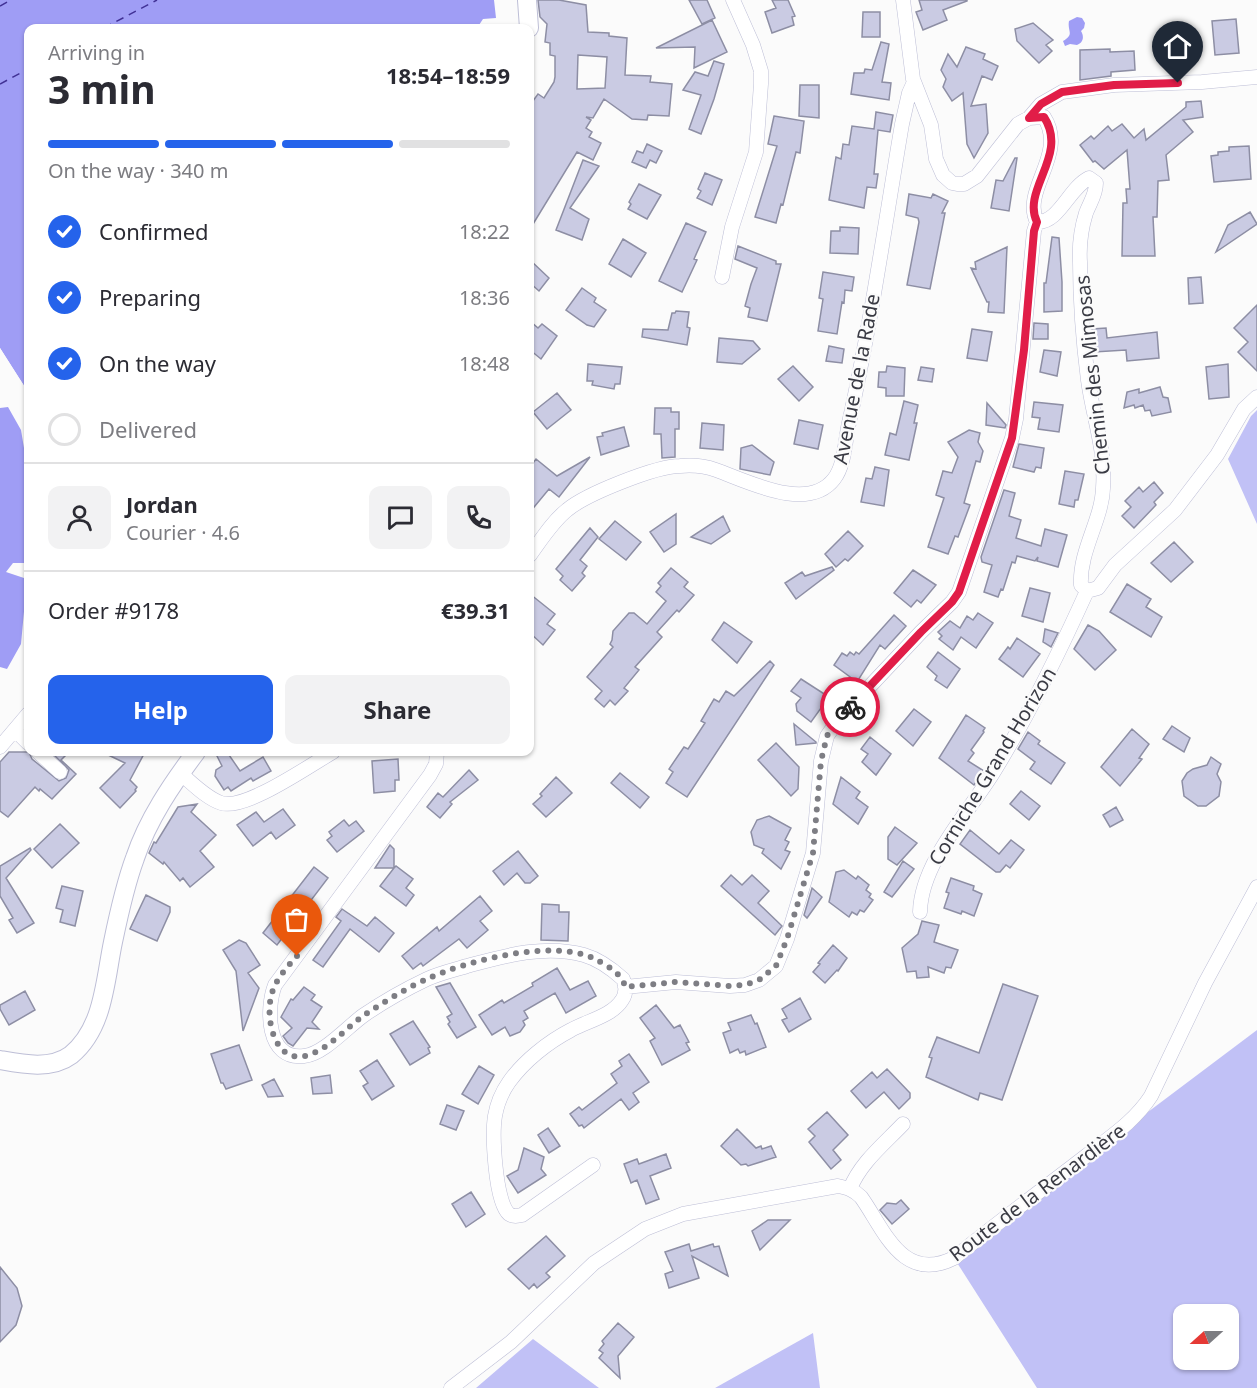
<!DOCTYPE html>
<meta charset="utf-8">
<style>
:root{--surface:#fff;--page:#f2f2f3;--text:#2b2b33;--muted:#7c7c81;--line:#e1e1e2;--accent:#2563eb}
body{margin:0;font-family:"Noto Sans",sans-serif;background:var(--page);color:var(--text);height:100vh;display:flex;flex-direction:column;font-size:22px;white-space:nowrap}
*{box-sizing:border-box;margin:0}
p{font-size:20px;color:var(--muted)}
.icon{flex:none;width:33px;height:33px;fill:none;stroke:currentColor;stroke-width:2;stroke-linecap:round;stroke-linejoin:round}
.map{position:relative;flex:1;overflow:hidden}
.drawer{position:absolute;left:24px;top:24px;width:510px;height:732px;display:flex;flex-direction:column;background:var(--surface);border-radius:12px;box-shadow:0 2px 4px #0004}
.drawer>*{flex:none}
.needle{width:39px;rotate:249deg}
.buttons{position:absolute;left:1173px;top:1304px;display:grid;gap:12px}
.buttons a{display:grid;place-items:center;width:66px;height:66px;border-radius:12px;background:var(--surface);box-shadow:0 2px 4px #0004;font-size:30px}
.pin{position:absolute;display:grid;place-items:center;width:51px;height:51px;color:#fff;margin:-62px -26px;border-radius:50% 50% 50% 0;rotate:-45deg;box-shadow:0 0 6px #0007}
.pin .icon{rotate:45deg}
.courier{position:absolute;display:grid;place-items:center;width:60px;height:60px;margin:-30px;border:4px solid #e11d48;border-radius:50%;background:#fff;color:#222;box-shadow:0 2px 8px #0007}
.head em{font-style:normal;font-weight:700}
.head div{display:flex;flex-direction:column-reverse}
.head{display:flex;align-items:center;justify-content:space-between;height:102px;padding:0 24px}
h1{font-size:39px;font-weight:700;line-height:45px}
.bar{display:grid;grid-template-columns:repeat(4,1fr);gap:9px 6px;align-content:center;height:72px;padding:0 24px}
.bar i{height:8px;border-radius:4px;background:var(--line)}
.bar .on{background:var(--accent)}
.bar p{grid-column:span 4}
.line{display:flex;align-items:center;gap:15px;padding:0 24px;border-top:2px solid var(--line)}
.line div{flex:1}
.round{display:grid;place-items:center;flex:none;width:63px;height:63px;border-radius:12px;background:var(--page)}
ol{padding:0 24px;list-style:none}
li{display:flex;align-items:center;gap:18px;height:66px}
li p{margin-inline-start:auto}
li .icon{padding:6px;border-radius:50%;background:var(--accent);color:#fff;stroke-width:4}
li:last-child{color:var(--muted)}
li i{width:33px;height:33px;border:3px solid var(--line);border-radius:50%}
.cta{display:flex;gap:12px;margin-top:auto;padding:12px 24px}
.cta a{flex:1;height:69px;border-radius:12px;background:var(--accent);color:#fff;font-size:24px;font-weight:700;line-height:69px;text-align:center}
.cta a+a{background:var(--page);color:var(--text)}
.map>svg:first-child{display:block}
</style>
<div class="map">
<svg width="1257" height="1388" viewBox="0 0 1257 1388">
<rect width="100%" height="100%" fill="#fbfbfb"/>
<path fill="#c1c1f6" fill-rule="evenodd" d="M1257,410V524L1228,459L1251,416Z
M1257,1030V1388H1037L954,1258ZM1184,1314H1228V1359H1184Z
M813,1333L820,1388H715Z
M533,1339L599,1388H476Z"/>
<path fill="#9f9df5" d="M0,0H494L496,18L483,19L477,28H28V392L0,348Z
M1077,17L1082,18L1085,23L1084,28L1081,31C1084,36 1084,42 1077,45L1070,44L1065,46L1063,41C1075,34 1067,31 1069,21Z
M8,407L21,430L28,472V563H13L6,572L27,579L21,644L7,669L0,667V408Z"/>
<path fill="#fbfbfb" d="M0,348L28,392L27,394L0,354Z"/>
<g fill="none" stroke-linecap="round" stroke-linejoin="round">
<path stroke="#413195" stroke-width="1.5" stroke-dasharray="8 6" stroke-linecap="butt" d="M0,6L11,0
M104,28L157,0
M0,84L28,69"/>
</g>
<path fill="#cacbe3" stroke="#8d8ea4" stroke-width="1.5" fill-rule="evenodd" d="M538,0H559L586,5L588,32L609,33V36L627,38L625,75L651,76L650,82L672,84L669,116L648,115L647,120L632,119L604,99L593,118L586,117L591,120L586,128L592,132L589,137L601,143L593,160L577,152L530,229V105L538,94L544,98L554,82L555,77V56L550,55V43L545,42L547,24L540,17ZM578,55L607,57L605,88L577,89Z
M689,0H707L715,18L702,24Z
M772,0H788L795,16L792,17L794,25L772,33L765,12L776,8Z
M919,0H967V1L943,10L947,20L923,30L916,12L922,10Z
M863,12H880V37H862Z
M1236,19L1239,53L1215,55L1212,21Z
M712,20L727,52L694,68L695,47L656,48Z
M1033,23L1053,40L1046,45L1052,51L1039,63L1017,41L1015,29Z
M1179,34V45H1186L1187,60L1162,61L1161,35Z
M881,42L889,44L882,82L891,83L889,100L851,94L854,73H864L865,69L872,70Z
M966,47L985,54L983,59L998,66L992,80L982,76L971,106L986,104L988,133L974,158L967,144L963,93L952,101L943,87L946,79L941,70L948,54L957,67Z
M1110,49V52L1134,51L1135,70L1111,72V76L1080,80V50Z
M714,61L724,64L714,99L701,134L689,129L701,95L683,90L695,72L708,76Z
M800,85H819V118L799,116Z
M1201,101L1203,117L1183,120L1193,132L1166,155L1169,180L1158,181L1157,217H1153L1155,256H1122L1123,203H1127L1126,189H1130L1127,150L1104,169L1095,161L1093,162L1080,145L1091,136L1094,139L1108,126L1112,131L1122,124L1134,138L1144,129L1146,140L1186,107V102Z
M876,112L893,115L890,132L878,130L874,174H878L876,188L867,187L864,208L829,200L836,157L841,159L843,144L849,145L852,126L874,129Z
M774,116L804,121L800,153L796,152L783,205L781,204L776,223L755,217L777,146L768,144Z
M647,144L662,151L656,163L650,160L646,168L632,162L637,151L643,153Z
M1249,146L1251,179L1214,182L1211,156L1218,155V152L1229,151V147Z
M1015,158H1017L1009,211L991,208L996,180L1003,181Z
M583,160L599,166L570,208L589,219L582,240L556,230Z
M705,173L722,180L712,205L697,198L701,191L698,189Z
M639,184L661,195L647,219L628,209L631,204L629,202Z
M909,194L931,198L933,194L948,201L942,213H945L930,289L907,285L919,222L918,218L906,215Z
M1250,212L1257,224L1216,252L1228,225Z
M686,223L706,232L694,259L697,260L682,292L659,281Z
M840,227L859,228L858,254L830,253L831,231H840Z
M1052,237L1059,238L1062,282V311L1044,312V283H1046Z
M623,239L646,253L631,277L609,264Z
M738,246L776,261V264H781L767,321L748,317L750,308L745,306L751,284L757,268L735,259Z
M1007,247L1004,313L988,312L989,302H987L971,268L976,269L975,262Z
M530,260L549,278L539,291L530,283Z
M823,272L854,277L852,291L845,290L844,303L842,302L837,334L818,331L823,299L819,298Z
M1201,277L1203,303L1189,304L1188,278Z
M582,288L596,298L594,302L606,310L594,327L587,325L566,310Z
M1257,305V371L1238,352L1248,342L1234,328Z
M676,311L689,312L687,327L690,328L687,345L642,337L643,329L668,330L672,313H675Z
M530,321L538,328L542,324L557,336L541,359L530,350Z
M1034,323L1048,324V339H1033Z
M1106,328L1107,338L1157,332L1159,358L1127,361L1126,350L1094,352L1092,329Z
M972,329L992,332L987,361L967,358Z
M719,338L753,341L760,349L742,364L717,362Z
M829,346L844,349L842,363L826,361Z
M1044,350L1061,352L1057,376L1040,372Z
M588,364L622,367L620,384H615L614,389L592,385L593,381H587Z
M1228,364L1229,397L1209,399L1206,367Z
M793,366L813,387L799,401L778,379Z
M887,366L905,368L904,396H886V388L878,387L879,372H886Z
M921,367L934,369L932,382L918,380Z
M1160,387L1163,397L1168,398L1171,412L1152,416L1150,410L1145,411L1143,405L1135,408L1134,405L1124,408L1127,392L1139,389V393Z
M557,393L571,410L547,429L533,412Z
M904,401L918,405L914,423H917L909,460L885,455L890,433L896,435Z
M1034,402L1063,405L1059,432L1038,429L1040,418L1032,417Z
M987,403L1006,425L1005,428L986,425Z
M655,408H671V412H679V429H675V457L662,458L661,434H654Z
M799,420L823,425L818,449L794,444Z
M702,423L724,425L723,450L700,448Z
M624,427L629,446L601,455L597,437L603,436L602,433Z
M969,430L980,433L978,442L983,451L980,462L976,461L964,503L970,505L958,537L955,536L948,554L928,547L944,498L936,495L943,471L952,473L958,457L948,442Z
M1019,444L1044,448L1041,468L1036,467L1034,472L1013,467Z
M752,445L774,462L770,475L740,469L741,448Z
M590,457L559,497L549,489L530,512V467L536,459L557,476Z
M875,467L889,470L884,506L861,502L866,478L872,479Z
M1065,471L1084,474L1078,500H1075L1074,507L1059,504Z
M1154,482L1163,493L1154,502L1156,505L1134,528L1122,516L1131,507L1125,501L1139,487L1143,492Z
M1004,490L1015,493L1009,516L1021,520L1016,538L1041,546L1045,529L1067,535L1058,567L1037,561L1038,557L1035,561L1017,556L1015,563L1012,562L1003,590L1001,589L998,597L984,592L992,565L982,562L981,557Z
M676,514V544L664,552L650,532Z
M723,516L730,531L711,544L691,537Z
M615,521L641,542L626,560L599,539Z
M590,528L598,537L580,560L587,566L582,573L585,576L572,591L560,580L563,576L556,569Z
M848,531L863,546L848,561L845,559L836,567L825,554Z
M1174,542L1193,562L1171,582L1151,563Z
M832,567L834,570L796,599L785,583L802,572L805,576Z
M671,568L688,582L684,587L694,595L679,612L677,610L657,632L662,637L635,667L639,670L624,688L628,691L615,705L610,700L604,707L595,699L602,691L587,677L613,647L610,644L612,640L613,631L629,613H634L647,624L666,601L656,592L661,586L658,583Z
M913,570L936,585L921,603L917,600L911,607L894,593Z
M1127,584L1151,599L1146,607L1162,617L1151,637L1110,612Z
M1030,588L1050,593L1043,622L1022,616Z
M530,594L555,614L547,624L555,630L543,645L530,633Z
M978,613L993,623L976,648L961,637L953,650L939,639L942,636L938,632L950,621L960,628L967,616L973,620Z
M894,615L906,626L885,649L880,645L857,682L834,665L842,653L847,656L850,652L854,655L856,652L859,654Z
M724,622L752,642L737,663L712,640Z
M1088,625L1099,631L1116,650L1095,670L1074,649Z
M1045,629L1058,633L1051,647L1043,642Z
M1017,638L1040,654L1023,677L999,659L1008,647L1010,649Z
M938,652L960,669L947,688L935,680L937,676L927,667Z
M770,661L774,665L687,797L666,783L673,772L669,769L684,747L688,749L705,723L701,721L714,699L719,702L726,691L734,696Z
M801,679L829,697L811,722L797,711L796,704L801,698L791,691Z
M914,709L931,722L913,746L896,731Z
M966,715L985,728L983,731L984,732L971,750L974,753L968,761L984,771L974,785L939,758Z
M794,724L816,742V743L796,745Z
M1172,726L1190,738L1184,752L1163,739Z
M1132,729L1149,744L1139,758L1142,759L1120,786L1101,767Z
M1028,732L1040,741L1038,744L1065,763L1051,784L1030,769L1035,762L1018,749Z
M870,737L891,754L876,775L862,762L868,754L861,749Z
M776,743L799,767L798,789L791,796L758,760Z
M9,752H29L32,759L59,781L66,778L69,770L51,752H69L61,760L76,774L52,799L40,789L39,791L35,787L8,817L0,811V762Z
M102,752H145L130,780L137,787L135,790L136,791L120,808L100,788L125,763Z
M215,752H227L240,771L263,757L271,771L253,781L251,778L231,791L228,787L224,790L215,776L216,770L222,766Z
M1211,757L1221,764L1217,774L1221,782L1219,796L1206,806H1198L1184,796L1182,781L1187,773L1193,769L1207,765Z
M398,759L399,780H395V791L374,793L372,761Z
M469,770L478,780L450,802L452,804L440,818L427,807L438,793L443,797Z
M620,773L649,797L640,808L611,783Z
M556,777L572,793L546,817L533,804L542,796L540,794Z
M841,777L860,792L856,798L868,807L858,824L833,804Z
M1021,791L1040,806L1029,820L1010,804Z
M197,804L191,812L216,835L200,851L214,867L190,887L183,878L180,881L164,862L163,864L149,853L154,842L156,843L178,807Z
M1116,807L1123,820L1110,827L1103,815Z
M283,809L295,825L276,839L271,832L253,846L237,825L256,812L264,822Z
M769,816L791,828L785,840L789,842L785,850L790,852L781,869L762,853L764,849L754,845L751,832L757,820Z
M344,820L349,826L356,821L364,831L337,852L327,840L332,836L329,832Z
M60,824L79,843L52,868L34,849Z
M895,827L917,843L897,865L888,859V837Z
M970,830L999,854L1011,840L1024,850L1010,868L1006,865L1000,872H996L960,844Z
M390,845L394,849V868L396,866L413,879L406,888L414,895L406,906L380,886L394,868H375Z
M30,848L31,850L6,878L34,923L17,933L9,920L13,918L0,896V866Z
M518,851L538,876L530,883H525L517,873L504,885L493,871Z
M903,861L914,869L892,897L884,892Z
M314,867L328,878L277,945L263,933Z
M844,870L856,879L858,876L869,885L866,890L871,894L869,897L873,900L864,912L860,910L857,915L852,912L849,917L829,902L836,872Z
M731,875L742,885L752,875L769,891L758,903L782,926L775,935L721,886Z
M951,878L974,886L973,890L982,894L974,916L962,911L961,914L944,908L949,893L946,892Z
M62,886L83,891L75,926L60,922L63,910L56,908Z
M812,888L822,897L807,918L804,915Z
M146,895L170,907V912L157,941L130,929Z
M480,896L492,911L480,921L488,930L467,948L459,939L423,966L421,963L413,969L402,956L437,927L439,931Z
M542,904L559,905V912H569L568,941L541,940Z
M342,909L367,926L375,917L394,933L379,952L350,929L323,967L313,960L341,921L336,917Z
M922,921L939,925L934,942L958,950L951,968L946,967L944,973L928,967L929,977L917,978L916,971L907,972L902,948L918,934Z
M239,940L246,943L260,965L248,973L259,988L243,1031L236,971L223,950Z
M833,945L847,958L838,971L837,970L825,983L813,972L820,964L818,963Z
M557,968L570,990L588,981L596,996L566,1013L555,993L524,1011L528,1018L523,1021L525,1025L520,1032L510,1036L505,1027L492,1035L479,1015L502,1000L504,1003L533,986L532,983Z
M450,983L476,1027L457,1038L448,1024L450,1022L447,1017L452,1014L436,987Z
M1003,984L1038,996L1002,1100L980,1093L978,1100L926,1077L932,1058L929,1057L937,1037L979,1053Z
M304,987L315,995L311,1000L322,1007L312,1022L319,1029L307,1028L293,1046L288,1043L283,1036L292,1028L281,1017L291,999L293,1000Z
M25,991L35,1010L9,1025L0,1009V1005Z
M800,998L811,1019L789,1032L782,1020L787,1018L782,1009Z
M656,1005L674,1028L680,1025L689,1042L686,1043L690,1050L662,1065L650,1041L655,1038L640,1018Z
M751,1015L755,1024L757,1023L766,1047L746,1055L745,1051L740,1053L738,1049L730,1053L723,1033L731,1030L728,1023Z
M413,1021L430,1047L428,1048L430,1053L410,1065L390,1034Z
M239,1045L252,1080L226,1089L223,1083H221L211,1054Z
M629,1054L649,1082L633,1093L639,1102L629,1110L621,1099L584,1128L582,1125L579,1126L570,1114L579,1107L582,1110L617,1083L611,1074L622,1066L619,1061Z
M377,1060L394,1086L372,1100L363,1086L368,1083L360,1071Z
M479,1066L494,1075L478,1104L462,1094Z
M887,1069L910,1093V1098L899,1109L884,1092L866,1108L851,1091L872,1072L877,1078Z
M330,1075L332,1093L313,1094L311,1078Z
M274,1079L283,1096L268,1097L262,1085Z
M447,1105L464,1111L456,1130L440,1124Z
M827,1112L848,1135L833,1150L841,1160L831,1169L809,1142L815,1136L808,1129Z
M548,1128L560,1146L549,1153L538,1135Z
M737,1129L756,1148L761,1146L762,1149L771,1146L776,1157L748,1166L746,1164L741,1165L721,1146Z
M524,1148L544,1157L541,1169L546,1175L518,1193L507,1176L518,1170Z
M666,1154L671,1168L650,1176L659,1199L646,1204L637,1180L631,1183L624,1164L637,1159L639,1164Z
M471,1192L485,1214L466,1227L452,1204Z
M901,1200L909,1209L892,1224L880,1210L887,1203L896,1204Z
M768,1220H790L760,1250L752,1231Z
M546,1236L565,1256L546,1273L550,1277L537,1288L534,1284L529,1289L508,1269Z
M689,1244L691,1251L713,1244L714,1247L719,1246L728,1276L692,1256L699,1278L669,1288L665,1274L673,1271L665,1252Z
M0,1267L17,1288L22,1306L16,1325L0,1342Z
M618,1323L634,1337L618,1356L620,1378L599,1358L603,1353L599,1350L604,1344L602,1341Z"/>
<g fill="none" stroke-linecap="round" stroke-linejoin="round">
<defs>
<path id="street" d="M903,0L913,79L931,125L936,159L943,175L952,183L957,184H964L977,176L1018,124L1029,118L1044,117C1068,154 1021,190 1037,222C1059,223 1069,188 1089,178L1096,183C1096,195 1090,202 1086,213C1081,229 1079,245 1080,262C1080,302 1083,341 1088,380C1093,417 1106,451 1103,488C1102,520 1079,551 1081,585L1087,591L1098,588L1115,565L1175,510L1217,455L1244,409L1257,397
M1029,118L1041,104L1062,92L1114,85L1202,82L1257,77
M722,277L732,227L756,152L761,84V71L753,45L733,0
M530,555C541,540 552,522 567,510C586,494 656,466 680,466C692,465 705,466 716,470C747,481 808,513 834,479C845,465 845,440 849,423C871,324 885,224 902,124L909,93L914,82
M15,730L28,743
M0,747L28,714
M38,752L60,772
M437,752L436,764L430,775L275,985C266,1008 266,1061 304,1056C324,1054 347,1027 364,1015C383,1002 406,989 427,979C440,973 454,970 467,966C504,956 545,944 584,955C598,959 612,969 623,979C626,986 627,993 622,1000C612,1016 587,1021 571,1030C548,1042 524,1061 509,1082C502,1092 497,1104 495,1116C492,1134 495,1202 509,1214C513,1217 518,1216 522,1215L593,1165
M180,773C192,783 206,798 221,803C245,811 310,765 333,752
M920,912C921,863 968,813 993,773C1029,715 1059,653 1087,591
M625,987L676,982L730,986L745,985L759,980L776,966L787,939L813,853L821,761L827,736L839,719L921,632L952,602L959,592L1012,438L1016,419L1034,231L1037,222
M850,1189C860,1163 884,1144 903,1124
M451,1388L511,1342L594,1263L645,1229L683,1214L838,1186C848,1188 854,1190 861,1197C884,1229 902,1284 954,1258C997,1223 1042,1190 1086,1156C1110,1137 1134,1122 1151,1096L1205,983L1257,887"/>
<path id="secondary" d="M527,0L529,28
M0,1060C22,1064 51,1070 71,1055C104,1028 105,980 113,942C119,913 125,885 135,858C148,819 172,784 196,752"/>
</defs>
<use href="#street" stroke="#bdbed6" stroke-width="15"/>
<use href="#secondary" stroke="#bdbed6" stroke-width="20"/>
<use href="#street" stroke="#fff" stroke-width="14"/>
<use href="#secondary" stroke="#fff" stroke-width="18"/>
</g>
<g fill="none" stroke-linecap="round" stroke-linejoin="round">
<path stroke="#7e7e84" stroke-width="6" stroke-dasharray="0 10.8" d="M297,956C287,967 276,979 272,993C264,1018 275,1069 311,1054C332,1046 348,1026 366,1014C386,1001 408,987 429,978C470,960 552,939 593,958C605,964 623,974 625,987L676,982L730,986L745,985L759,980L776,966L787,939L813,853L821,761L827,736L832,726L850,707"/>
<path stroke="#e11d48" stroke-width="8" d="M850,707L921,632L952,602L959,592L1012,438L1024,350L1034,231L1037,222C1021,190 1069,155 1044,117L1029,118L1041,104L1062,92L1114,85L1178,83"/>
</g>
<g text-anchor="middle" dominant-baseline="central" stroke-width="4.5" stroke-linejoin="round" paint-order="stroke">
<g font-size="20" fill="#3a3b44" stroke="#fbfbfb">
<text transform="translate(1092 375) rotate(-96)">Chemin des Mimosas</text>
<text transform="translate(856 379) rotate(-79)">Avenue de la Rade</text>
<text transform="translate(992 766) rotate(-59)">Corniche Grand Horizon</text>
<text transform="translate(1037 1192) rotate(-37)">Route de la Renardière</text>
</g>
</g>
</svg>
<div class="buttons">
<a><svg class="needle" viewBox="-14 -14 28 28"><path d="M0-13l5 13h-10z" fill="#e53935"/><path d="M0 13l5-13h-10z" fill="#7c7c81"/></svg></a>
</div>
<div class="pin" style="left:297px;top:956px;background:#ea580c"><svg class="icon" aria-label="bag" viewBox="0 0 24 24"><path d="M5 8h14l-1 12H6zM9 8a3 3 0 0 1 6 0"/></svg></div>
<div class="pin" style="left:1178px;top:83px;background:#1f2937"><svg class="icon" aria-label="home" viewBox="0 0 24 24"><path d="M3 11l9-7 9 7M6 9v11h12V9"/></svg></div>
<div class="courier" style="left:850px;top:707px"><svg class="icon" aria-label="bike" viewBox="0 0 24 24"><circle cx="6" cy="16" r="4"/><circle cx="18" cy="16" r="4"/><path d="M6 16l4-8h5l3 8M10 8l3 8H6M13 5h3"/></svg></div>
<section class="drawer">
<div class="head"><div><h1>3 min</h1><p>Arriving in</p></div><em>18:54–18:59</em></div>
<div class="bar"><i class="on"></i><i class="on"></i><i class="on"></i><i></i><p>On the way · 340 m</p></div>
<ol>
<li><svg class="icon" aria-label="check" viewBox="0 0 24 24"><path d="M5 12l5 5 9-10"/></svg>Confirmed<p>18:22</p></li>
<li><svg class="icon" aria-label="check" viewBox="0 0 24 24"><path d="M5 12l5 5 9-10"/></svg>Preparing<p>18:36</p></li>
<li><svg class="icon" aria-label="check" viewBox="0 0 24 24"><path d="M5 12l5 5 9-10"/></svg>On the way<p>18:48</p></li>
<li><i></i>Delivered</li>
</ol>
<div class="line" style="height:108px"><a class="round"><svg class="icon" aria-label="person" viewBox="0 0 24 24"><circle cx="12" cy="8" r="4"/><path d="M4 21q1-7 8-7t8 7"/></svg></a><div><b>Jordan</b><p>Courier · 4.6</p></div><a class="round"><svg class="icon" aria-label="chat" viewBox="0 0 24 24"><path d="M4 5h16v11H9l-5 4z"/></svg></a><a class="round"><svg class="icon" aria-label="phone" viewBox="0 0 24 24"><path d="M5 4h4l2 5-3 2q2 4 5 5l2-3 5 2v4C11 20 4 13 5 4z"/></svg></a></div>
<div class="line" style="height:78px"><div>Order #9178</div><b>€39.31</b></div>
<div class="cta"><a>Help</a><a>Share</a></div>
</section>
</div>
